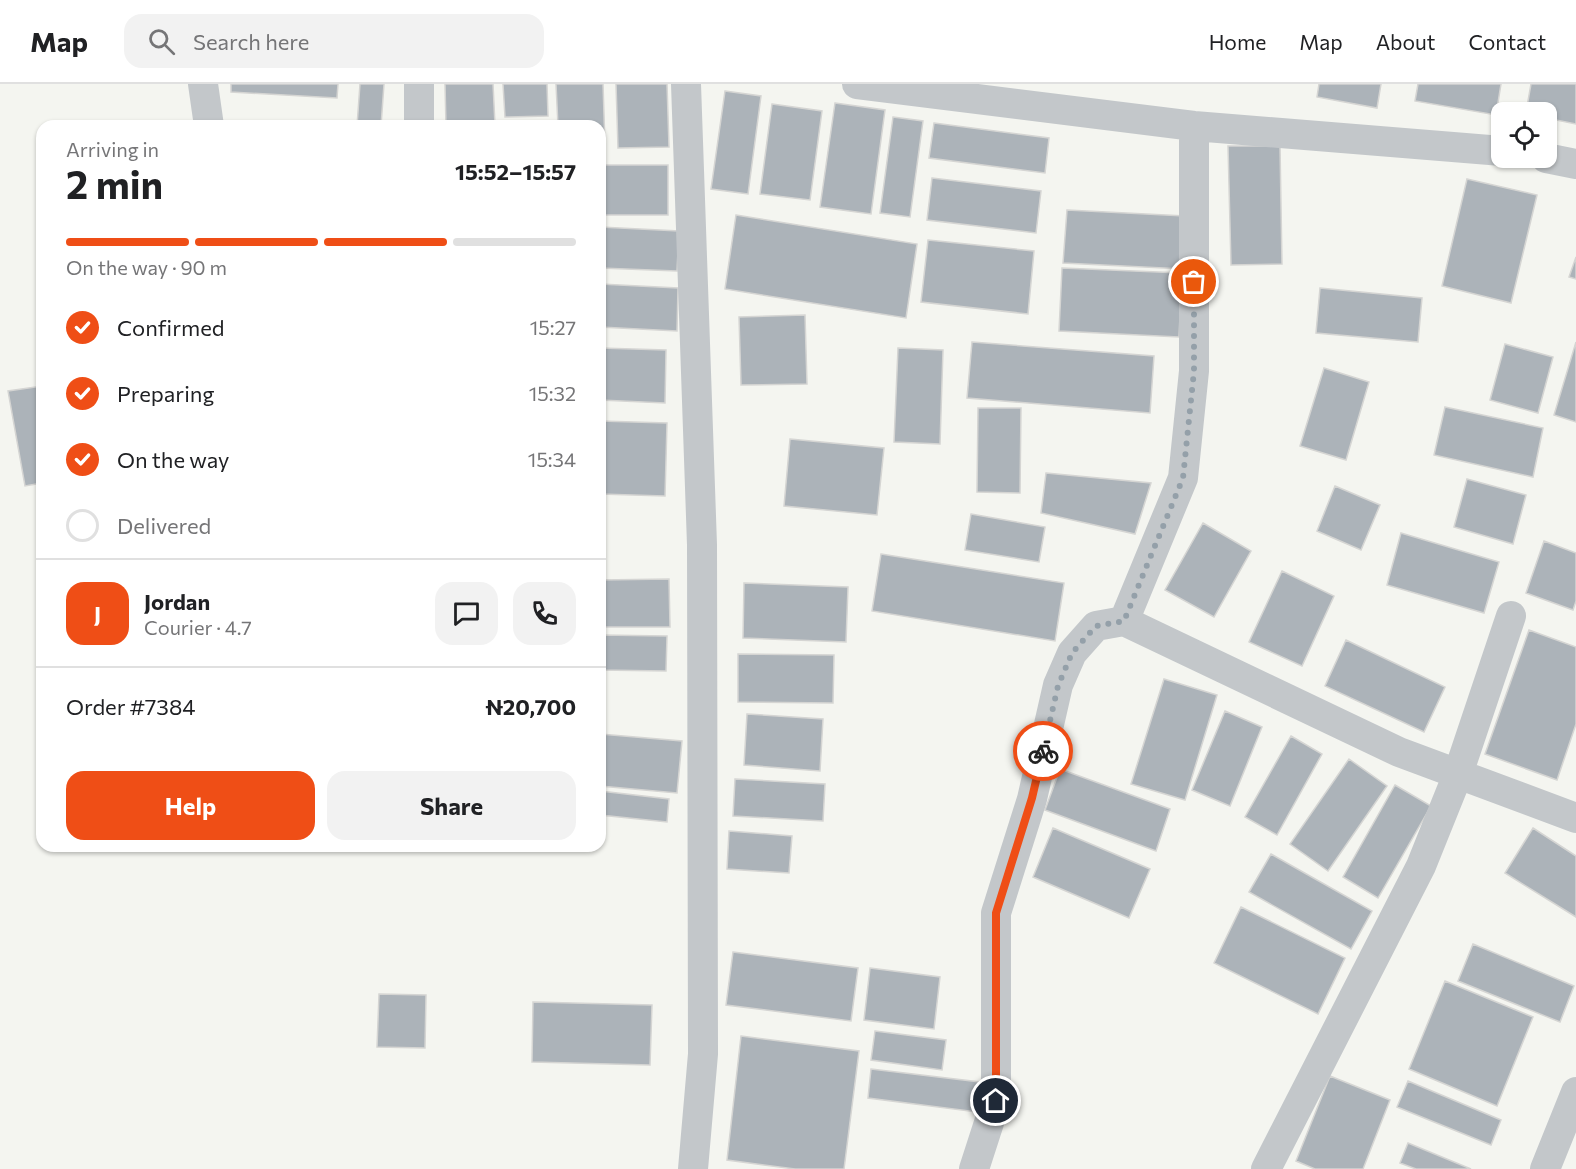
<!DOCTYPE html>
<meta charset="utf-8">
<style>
:root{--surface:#fff;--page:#f2f2f2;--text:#202124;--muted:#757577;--line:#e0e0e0;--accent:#ef4e16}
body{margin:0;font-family:Commissioner,sans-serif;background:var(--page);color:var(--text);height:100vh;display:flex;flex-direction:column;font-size:22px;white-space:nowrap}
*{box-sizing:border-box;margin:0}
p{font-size:20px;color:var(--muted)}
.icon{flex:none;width:33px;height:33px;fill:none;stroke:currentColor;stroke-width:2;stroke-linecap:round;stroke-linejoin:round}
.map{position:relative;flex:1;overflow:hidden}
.details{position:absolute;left:36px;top:36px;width:570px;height:732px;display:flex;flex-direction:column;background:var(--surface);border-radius:18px;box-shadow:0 2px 4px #0004}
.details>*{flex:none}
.fabs{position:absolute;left:1491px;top:18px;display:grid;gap:12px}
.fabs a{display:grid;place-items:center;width:66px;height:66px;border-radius:12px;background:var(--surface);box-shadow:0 2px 4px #0004;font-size:30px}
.pin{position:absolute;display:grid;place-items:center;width:51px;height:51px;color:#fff;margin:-26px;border:3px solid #fff;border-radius:50%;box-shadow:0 2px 6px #0007}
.courier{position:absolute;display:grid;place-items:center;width:60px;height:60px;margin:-30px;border:4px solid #ef4e16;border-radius:50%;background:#fff;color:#222;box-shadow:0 2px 8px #0007}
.overview em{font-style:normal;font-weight:700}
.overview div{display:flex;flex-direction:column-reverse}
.overview{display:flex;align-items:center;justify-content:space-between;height:102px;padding:0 30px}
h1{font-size:39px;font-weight:700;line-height:45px}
.bar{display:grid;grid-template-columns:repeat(4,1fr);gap:9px 6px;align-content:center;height:72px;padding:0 30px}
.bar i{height:8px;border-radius:4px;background:var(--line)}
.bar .active{background:var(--accent)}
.bar p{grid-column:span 4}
.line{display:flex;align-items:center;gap:15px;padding:0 30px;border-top:2px solid var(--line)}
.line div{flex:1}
.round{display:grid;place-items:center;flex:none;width:63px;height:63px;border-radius:18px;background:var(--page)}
ol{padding:0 30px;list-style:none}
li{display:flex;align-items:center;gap:18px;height:66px}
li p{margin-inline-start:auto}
li .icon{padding:6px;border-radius:50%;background:var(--accent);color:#fff;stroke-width:4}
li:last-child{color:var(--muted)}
li i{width:33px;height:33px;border:3px solid var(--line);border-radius:50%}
.cta{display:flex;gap:12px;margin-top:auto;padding:12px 30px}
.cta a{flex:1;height:69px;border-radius:18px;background:var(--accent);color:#fff;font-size:24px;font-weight:700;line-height:69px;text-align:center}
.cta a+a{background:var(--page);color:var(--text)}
header{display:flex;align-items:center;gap:36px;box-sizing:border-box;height:84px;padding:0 30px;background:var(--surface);border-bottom:2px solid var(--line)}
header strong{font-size:28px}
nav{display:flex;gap:33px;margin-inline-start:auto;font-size:21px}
.search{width:420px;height:54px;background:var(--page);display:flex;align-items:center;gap:15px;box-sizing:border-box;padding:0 21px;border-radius:18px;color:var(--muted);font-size:22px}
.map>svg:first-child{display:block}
</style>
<header>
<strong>Map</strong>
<div class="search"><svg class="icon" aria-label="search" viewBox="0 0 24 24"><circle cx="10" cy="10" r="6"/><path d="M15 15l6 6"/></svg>Search here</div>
<nav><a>Home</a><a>Map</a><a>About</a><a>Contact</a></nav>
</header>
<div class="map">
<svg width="1576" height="1085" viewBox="0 0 1576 1085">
<rect width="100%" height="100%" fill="#f4f5f0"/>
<path fill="#acb3b9" stroke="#d5d5d3" stroke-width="1.5" d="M231,0H338L337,14L231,8Z
M360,0H384L381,42H357Z
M445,0H493L495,41L446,42Z
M503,0H547L548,32L505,33Z
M556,0H603L605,61H600V42H558Z
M616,0H667L669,63L618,64Z
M1319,0H1381L1377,24L1317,13Z
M1418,0H1501L1496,31L1415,17Z
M1531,0H1576V40L1546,34V28H1526Z
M725,7L761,12L748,110L711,105Z
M835,19L885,26L871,130L820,123Z
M772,20L822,27L810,116L760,110Z
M893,33L923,37L910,133L880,129Z
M934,39L1049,54L1045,89L929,74Z
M1228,62H1280L1282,180L1231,181Z
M600,81H668V131H600Z
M932,94L1041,107L1036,149L927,136Z
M1467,95L1537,111L1511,219L1442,202Z
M1067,126L1185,132L1184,185L1063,179Z
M736,131L917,160L906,234L725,205Z
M600,143L679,147L677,187L600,184Z
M928,156L1034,167L1028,230L921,218Z
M1576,173V195L1569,193Z
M1062,184L1182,189L1179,253L1059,247Z
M600,200L678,204L677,247L600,243Z
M1320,204L1422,214L1418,258L1316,249Z
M805,231L807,300L741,301L739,233Z
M972,258L1154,272L1150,329L967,314Z
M1576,258V338L1554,331Z
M1505,260L1553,273L1538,329L1490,316Z
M600,264L666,266L665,319L600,316Z
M898,264L943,266L940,360L894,358Z
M1324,284L1369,298L1346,376L1300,362Z
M42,302V399L25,402L8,307Z
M1445,323L1543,344L1533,393L1434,371Z
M978,324H1021L1020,409L977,408Z
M600,337L667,339L665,412L600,410Z
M790,355L884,364L877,431L784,422Z
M1046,389L1151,399L1135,450L1041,429Z
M1467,395L1526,411L1513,460L1454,443Z
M1335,402L1380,421L1361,466L1317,447Z
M971,430L1045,443L1039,478L965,466Z
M1203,439L1251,467L1214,533L1165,506Z
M1401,449L1499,478L1484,529L1387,501Z
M1544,457L1576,469V517L1573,526L1526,509Z
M881,470L1064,499L1055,557L872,527Z
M1282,487L1334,512L1302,582L1249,558Z
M669,495L670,543H600V496Z
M744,499L848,503L846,558L743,554Z
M1529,546L1576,563V640L1557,696L1485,670Z
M600,551L667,552L666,587L600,586Z
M1346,556L1445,603L1424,648L1325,602Z
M738,570L834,571L833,619L738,618Z
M1164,595L1217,611L1185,716L1131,700Z
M1225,627L1262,643L1230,722L1192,706Z
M747,630L823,635L820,687L744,681Z
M600,650L682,657L677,709L600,702Z
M1291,652L1322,670L1277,751L1245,733Z
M1349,675L1387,702L1328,787L1290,760Z
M1060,685L1170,725L1156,767L1045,726Z
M735,695L825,700L823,737L733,732Z
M1395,701L1431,722L1378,814L1343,793Z
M600,707L669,715L667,738L600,731Z
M1053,744L1150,785L1129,834L1033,793Z
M1533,744L1576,772V833L1505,789Z
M729,747L792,752L789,789L727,785Z
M1271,770L1372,827L1351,865L1249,808Z
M1241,823L1345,874L1318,930L1214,879Z
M1473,860L1574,902L1560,938L1458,897Z
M733,868L858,884L851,937L726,921Z
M870,884L940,893L934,945L864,936Z
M1445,897L1533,933L1497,1022L1409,985Z
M379,910L426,911L425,964L377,963Z
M533,918L652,921L650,981L532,978Z
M875,947L946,956L942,986L871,976Z
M741,952L859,967L844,1085H795L727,1076Z
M871,985L980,998L977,1028L868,1014Z
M1330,992L1390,1016L1363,1085H1315L1296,1077Z
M1408,997L1501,1036L1491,1061L1397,1023Z
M1408,1059L1471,1085H1416L1400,1079Z"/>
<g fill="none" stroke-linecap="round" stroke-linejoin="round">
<path stroke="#c3c7ca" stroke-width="30" d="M203,0L209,42
M419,0V42
M686,0L702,461L703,970L693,1085
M857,0L1194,42L1502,67
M1546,74L1576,80
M1124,537L1399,668L1576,734
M974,1085L996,1017V829L1032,715L1058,601L1072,569L1096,542L1124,537L1183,394L1194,287V42
M1266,1085L1421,782L1458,690L1511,532
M1545,1085L1576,1008"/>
</g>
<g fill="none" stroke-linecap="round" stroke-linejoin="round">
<path stroke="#94a0a9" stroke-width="6" stroke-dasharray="0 10.8" d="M1043,667L1058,602L1072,569L1096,542L1124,537L1183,394L1194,287V198"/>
<path stroke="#ef4e16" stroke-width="8" d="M996,1017V829L1032,714L1043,667"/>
</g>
</svg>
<div class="fabs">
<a><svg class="icon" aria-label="locate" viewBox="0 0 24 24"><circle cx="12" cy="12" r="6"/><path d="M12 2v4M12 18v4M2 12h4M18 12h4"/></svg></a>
</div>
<div class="pin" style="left:1194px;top:198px;background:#ea580c"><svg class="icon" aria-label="bag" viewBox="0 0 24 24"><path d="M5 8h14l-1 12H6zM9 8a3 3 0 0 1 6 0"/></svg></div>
<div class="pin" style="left:996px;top:1017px;background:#1f2937"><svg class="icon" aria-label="home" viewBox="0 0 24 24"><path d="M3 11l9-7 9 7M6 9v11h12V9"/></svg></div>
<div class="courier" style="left:1043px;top:667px"><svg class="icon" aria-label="bike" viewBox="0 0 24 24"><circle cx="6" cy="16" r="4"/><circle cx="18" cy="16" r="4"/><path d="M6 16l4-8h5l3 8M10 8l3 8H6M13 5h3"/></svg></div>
<section class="details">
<div class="overview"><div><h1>2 min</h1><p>Arriving in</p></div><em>15:52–15:57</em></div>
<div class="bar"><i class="active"></i><i class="active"></i><i class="active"></i><i></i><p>On the way · 90 m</p></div>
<ol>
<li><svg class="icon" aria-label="check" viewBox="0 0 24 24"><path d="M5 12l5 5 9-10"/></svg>Confirmed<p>15:27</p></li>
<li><svg class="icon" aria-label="check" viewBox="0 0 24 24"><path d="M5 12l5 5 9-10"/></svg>Preparing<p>15:32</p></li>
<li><svg class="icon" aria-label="check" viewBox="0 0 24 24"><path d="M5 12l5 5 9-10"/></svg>On the way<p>15:34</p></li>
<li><i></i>Delivered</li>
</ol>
<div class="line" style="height:108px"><b class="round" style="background:var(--accent);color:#fff">J</b><div><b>Jordan</b><p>Courier · 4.7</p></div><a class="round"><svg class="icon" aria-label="chat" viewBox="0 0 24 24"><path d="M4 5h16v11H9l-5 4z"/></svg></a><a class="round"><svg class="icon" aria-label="phone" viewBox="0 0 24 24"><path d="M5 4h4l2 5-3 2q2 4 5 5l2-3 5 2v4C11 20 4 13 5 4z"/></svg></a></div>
<div class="line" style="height:78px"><div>Order #7384</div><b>₦20,700</b></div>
<div class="cta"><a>Help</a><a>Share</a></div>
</section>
</div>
